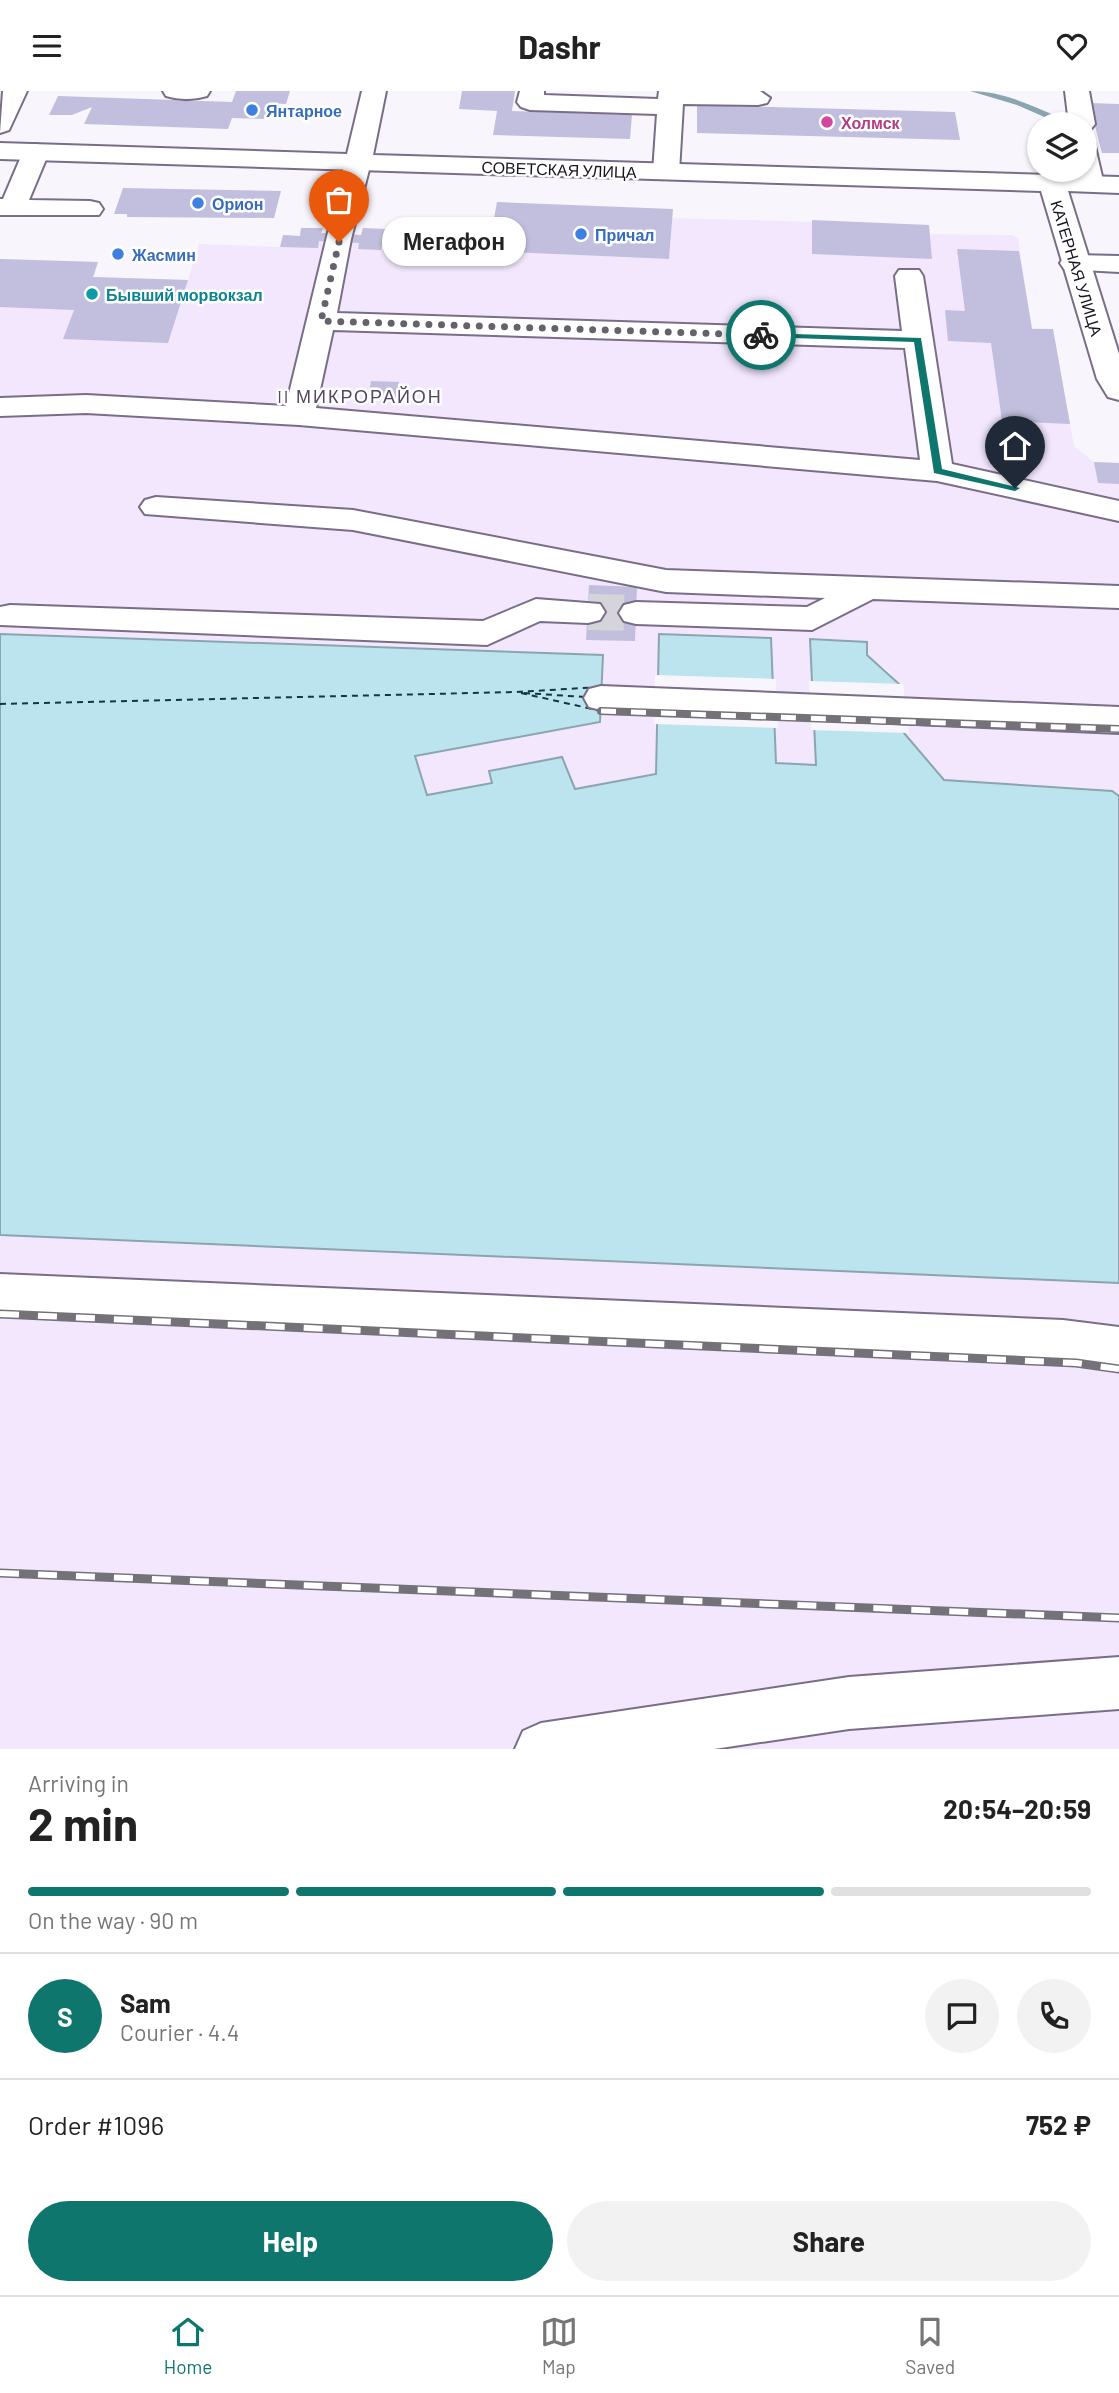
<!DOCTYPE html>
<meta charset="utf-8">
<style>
:root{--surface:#fff;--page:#f2f2f2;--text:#222;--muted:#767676;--line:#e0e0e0;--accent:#0f766e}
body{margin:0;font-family:Barlow,sans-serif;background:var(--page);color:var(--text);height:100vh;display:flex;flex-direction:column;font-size:26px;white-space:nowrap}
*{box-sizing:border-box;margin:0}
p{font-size:23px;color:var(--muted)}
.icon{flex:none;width:38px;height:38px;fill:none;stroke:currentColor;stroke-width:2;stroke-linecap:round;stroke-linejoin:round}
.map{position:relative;height:1658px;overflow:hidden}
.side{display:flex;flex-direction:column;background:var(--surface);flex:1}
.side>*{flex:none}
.controls{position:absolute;left:1027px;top:21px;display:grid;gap:14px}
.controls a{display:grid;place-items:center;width:70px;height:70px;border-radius:50%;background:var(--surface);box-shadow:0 2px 5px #0004;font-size:35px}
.pin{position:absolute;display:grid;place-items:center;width:60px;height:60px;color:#fff;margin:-72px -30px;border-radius:50% 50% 50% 0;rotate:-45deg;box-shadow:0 0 7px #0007}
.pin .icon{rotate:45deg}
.courier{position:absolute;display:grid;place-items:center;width:70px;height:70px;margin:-35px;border:5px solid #0f766e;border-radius:50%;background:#fff;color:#222;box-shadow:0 2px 9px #0007}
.bubble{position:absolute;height:49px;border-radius:24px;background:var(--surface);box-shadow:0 2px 5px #0004;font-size:23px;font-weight:700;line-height:49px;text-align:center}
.headline em{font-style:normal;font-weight:700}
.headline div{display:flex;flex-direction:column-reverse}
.headline{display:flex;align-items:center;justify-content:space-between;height:119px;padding:0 28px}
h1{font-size:46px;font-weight:700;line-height:52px}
.bar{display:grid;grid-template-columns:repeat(4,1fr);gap:10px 7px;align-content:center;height:84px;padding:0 28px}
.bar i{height:9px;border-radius:5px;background:var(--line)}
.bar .active{background:var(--accent)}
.bar p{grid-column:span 4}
.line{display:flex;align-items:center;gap:18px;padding:0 28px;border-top:2px solid var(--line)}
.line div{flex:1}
.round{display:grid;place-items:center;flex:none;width:74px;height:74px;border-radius:37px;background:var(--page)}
.action{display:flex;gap:14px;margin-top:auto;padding:14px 28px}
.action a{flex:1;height:80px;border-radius:42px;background:var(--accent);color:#fff;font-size:28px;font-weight:700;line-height:80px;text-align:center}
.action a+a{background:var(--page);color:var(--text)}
header{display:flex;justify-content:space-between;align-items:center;height:91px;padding:0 28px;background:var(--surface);font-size:32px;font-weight:700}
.menu{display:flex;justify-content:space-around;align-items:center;height:98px;border-top:2px solid var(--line);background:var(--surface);font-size:19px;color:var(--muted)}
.menu a{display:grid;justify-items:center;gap:4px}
.menu .active{color:var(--accent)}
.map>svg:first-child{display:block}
</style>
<header><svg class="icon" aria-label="menu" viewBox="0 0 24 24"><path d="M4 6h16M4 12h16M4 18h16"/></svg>Dashr<svg class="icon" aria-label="heart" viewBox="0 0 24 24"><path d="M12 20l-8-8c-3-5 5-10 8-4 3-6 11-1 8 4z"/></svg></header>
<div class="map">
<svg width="1119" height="1658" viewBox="0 0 1119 1658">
<rect width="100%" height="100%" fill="#f8f6fc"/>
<path fill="#f2e7fd" d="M672,127L929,134L930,143L1012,144L1018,147L1032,237L1053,238L1074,355L1094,371L1119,372V705L1112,700L944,689L904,642L890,581L867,564L866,550L810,549L817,674L776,672L771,547L659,544L656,683L574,698L562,666L490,680L492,692L427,704L415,665L600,631L603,564L0,543V168L98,171L94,186L188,189L199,153L280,156L283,144L300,145L301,137H323L322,142L361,144L363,137L385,138L382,159L488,160L669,168Z
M0,1144L1119,1192V1658H0Z"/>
<path fill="#bce4ef" stroke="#8ba5b0" stroke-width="2" d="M0,543L603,564L600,631L415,665L427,704L492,692L489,680L562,666L575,698L656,683L659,543L771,547L776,672L816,674L810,548L867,551V564L899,593L904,642L944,689L1112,700L1119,705V1192L0,1144Z"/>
<path fill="#f8f6fc" d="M655,584L776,588L778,637L654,633Z
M809,590L903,593L909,642L811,639Z"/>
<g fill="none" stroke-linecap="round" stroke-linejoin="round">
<path fill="#8ba5b0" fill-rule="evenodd" d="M970,0C1000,0 1029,13 1056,25L1059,33H1051L1049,28L1017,14Z"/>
<path stroke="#123740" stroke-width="2" stroke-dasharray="6 5" stroke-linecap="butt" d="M521,602L601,620
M524,602L585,606
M0,613L516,601L601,596"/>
</g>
<path fill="#c1bfdd" d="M236,0H290L286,13L271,12L266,28L232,27L228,38L84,33L92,16L72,24H49L58,5L232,11Z
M462,0H515L512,20L632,24L630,48L493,44L497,20L459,18Z
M1089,12L1119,13V62H1102Z
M697,14L955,21L960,49L697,42Z
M123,97L281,100L274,127L127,126V123H114Z
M497,111L673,118L669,168L488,160Z
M812,129L929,134L932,168L812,163Z
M301,137H323L321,142L361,144L363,137L385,138L381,159L358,158L359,152L319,150L318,157L280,156L283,144L300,145Z
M957,158L1019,160L1032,238H1053L1070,333L1002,330L991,252L948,250L945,219L965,220Z
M0,168L98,171L93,186L188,189L168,252L63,248L74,219L0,216Z
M371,290L399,291L397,308L368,307Z
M1094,371L1119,372V393L1098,392Z
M589,494L637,496L635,550L586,549Z"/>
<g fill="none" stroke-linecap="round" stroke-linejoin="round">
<path stroke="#d6d4db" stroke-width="36" stroke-dasharray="36 18" stroke-linecap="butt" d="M588,521L636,522"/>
<defs>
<path id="minor" d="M3,0H27L9,39L0,42Z
M163,0H210L207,5C194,9 179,9 166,5Z
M520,0H544V4L658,8L659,0H760L770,7L767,12L758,14L683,13L679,81L675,87H657L653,81L657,23L530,19L521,16L517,11Z
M1065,0H1089L1095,33L1091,38L1085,40V33H1069Z
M1085,48L1094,51L1104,94L1100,100H1082L1076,79H1085Z
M36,53L45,56L49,61L29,109L90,110L99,112L103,118L99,124H0V108H3L23,61L27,56Z
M358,63L367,65L371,71L351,148L337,222L902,240L895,185L899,179H919L923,185L952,373L1119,410V430L937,390L299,334L86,322L0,325V307L86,304L286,315L345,71L349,65ZM333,239L905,257L920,369L316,317Z
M1074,164L1119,165V181L1064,178L1060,172L1064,166Z
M156,406L353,419L666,479L1119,495V517L873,508L812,539L636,533L624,530L619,522L624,514L636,511L807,516L825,507L666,501L353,439L145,423L140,416L145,409Z
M536,508L600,513L605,521L600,529L588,532L540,530L487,554L0,534V516L10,514L483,530Z
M0,1183L1063,1229L1119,1236V1278L1063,1271L0,1223Z
M1119,1566V1618L849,1638L714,1658H515L523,1640L541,1632L849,1586Z"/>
<path id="major" d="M362,0H386L373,64L1119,86V102L1068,100L1119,263V309L1108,306L1097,288L1041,100L0,68V52L347,63Z
M601,595L1119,616V642L601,619L589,616L584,607L589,598Z"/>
</defs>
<use href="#minor" stroke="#7a6d87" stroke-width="4"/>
<use href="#major" stroke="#7a6d87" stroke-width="4"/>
<use href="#minor" fill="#fff" fill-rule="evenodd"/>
<use href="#major" fill="#fff" fill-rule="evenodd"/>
<defs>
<path id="rail-far1" d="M601,620L1119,638"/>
<path id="rail" d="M0,1223L1076,1272L1119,1278
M0,1482L1119,1527"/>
</defs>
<use href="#rail-far1" stroke="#757179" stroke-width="8"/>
<use href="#rail" stroke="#757179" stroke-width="9"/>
<use href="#rail-far1" stroke="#fff" stroke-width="5" stroke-dasharray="15" stroke-linecap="butt"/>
<use href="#rail" stroke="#fff" stroke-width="6" stroke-dasharray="19" stroke-linecap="butt"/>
</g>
<path fill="#0f766e" d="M758,242L921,247L942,378L1020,397L1015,400L934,382L914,251L761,246Z"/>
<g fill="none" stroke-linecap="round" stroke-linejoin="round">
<path stroke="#66626b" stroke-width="7" stroke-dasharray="0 12.6" d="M339,151L321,230L761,244"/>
</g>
<g fill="#3f7fe0" stroke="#fff" stroke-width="2.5">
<circle cx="252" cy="19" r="7"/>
<circle cx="198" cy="112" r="7"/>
<circle cx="581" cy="143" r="7"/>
<circle cx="118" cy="163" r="7"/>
</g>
<circle fill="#d1479c" stroke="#fff" stroke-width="2.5" cx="827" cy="31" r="7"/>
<circle fill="#0f9aa8" stroke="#fff" stroke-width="2.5" cx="92" cy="203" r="7"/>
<g text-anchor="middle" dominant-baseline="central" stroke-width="5" stroke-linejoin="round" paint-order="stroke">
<g font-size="16" font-weight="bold" fill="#366cbe" stroke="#fff" text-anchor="start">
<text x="266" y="19">Янтарное</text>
<text x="212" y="112">Орион</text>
<text x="595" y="143">Причал</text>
<text x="132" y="163">Жасмин</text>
</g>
<g font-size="16" font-weight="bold" fill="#b23c85" stroke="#fff" text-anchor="start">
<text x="841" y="31">Холмск</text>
</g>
<g font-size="16" fill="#18131d" stroke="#fff">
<text transform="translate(559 78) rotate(2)">СОВЕТСКАЯ УЛИЦА</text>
<text transform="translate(1077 177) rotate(73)">КАТЕРНАЯ УЛИЦА</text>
</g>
<g font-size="16" font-weight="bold" fill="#0d838f" stroke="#fff" text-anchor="start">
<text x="106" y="203">Бывший морвокзал</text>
</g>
<g font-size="18" letter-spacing="2" fill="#544760" stroke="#fff">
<text x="360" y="305">II МИКРОРАЙОН</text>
</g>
</g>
</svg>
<div class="controls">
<a><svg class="icon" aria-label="layers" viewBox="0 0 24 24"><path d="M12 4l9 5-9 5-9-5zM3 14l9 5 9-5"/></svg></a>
</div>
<div class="pin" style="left:339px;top:151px;background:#ea580c"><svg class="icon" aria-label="bag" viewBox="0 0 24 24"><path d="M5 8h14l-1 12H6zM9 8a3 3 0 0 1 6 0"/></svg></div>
<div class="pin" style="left:1015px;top:397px;background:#1f2937"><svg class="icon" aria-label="home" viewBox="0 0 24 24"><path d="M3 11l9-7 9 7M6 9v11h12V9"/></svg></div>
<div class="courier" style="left:761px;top:244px"><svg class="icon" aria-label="bike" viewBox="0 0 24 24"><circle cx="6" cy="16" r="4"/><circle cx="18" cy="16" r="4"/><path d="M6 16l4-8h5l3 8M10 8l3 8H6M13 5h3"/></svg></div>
<div class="bubble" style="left:382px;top:126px;width:144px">Мегафон</div>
</div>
<section class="side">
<div class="headline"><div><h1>2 min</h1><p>Arriving in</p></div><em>20:54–20:59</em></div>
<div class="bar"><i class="active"></i><i class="active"></i><i class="active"></i><i></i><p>On the way · 90 m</p></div>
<div class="line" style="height:126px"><b class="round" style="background:var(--accent);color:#fff">S</b><div><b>Sam</b><p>Courier · 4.4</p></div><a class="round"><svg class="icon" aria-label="chat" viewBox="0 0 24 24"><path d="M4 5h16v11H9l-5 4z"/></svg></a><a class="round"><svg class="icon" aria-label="phone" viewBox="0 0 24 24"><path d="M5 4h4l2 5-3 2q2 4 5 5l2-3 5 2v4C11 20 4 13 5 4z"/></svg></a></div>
<div class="line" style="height:91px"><div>Order #1096</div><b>752 ₽</b></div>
<div class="action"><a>Help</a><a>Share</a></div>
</section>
<nav class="menu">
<a class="active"><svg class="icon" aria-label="home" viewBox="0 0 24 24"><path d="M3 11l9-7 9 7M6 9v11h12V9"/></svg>Home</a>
<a><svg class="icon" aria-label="map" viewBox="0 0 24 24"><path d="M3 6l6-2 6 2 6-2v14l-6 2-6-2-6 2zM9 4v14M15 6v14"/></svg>Map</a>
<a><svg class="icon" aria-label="saved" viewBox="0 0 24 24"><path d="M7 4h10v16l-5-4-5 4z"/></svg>Saved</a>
</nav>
